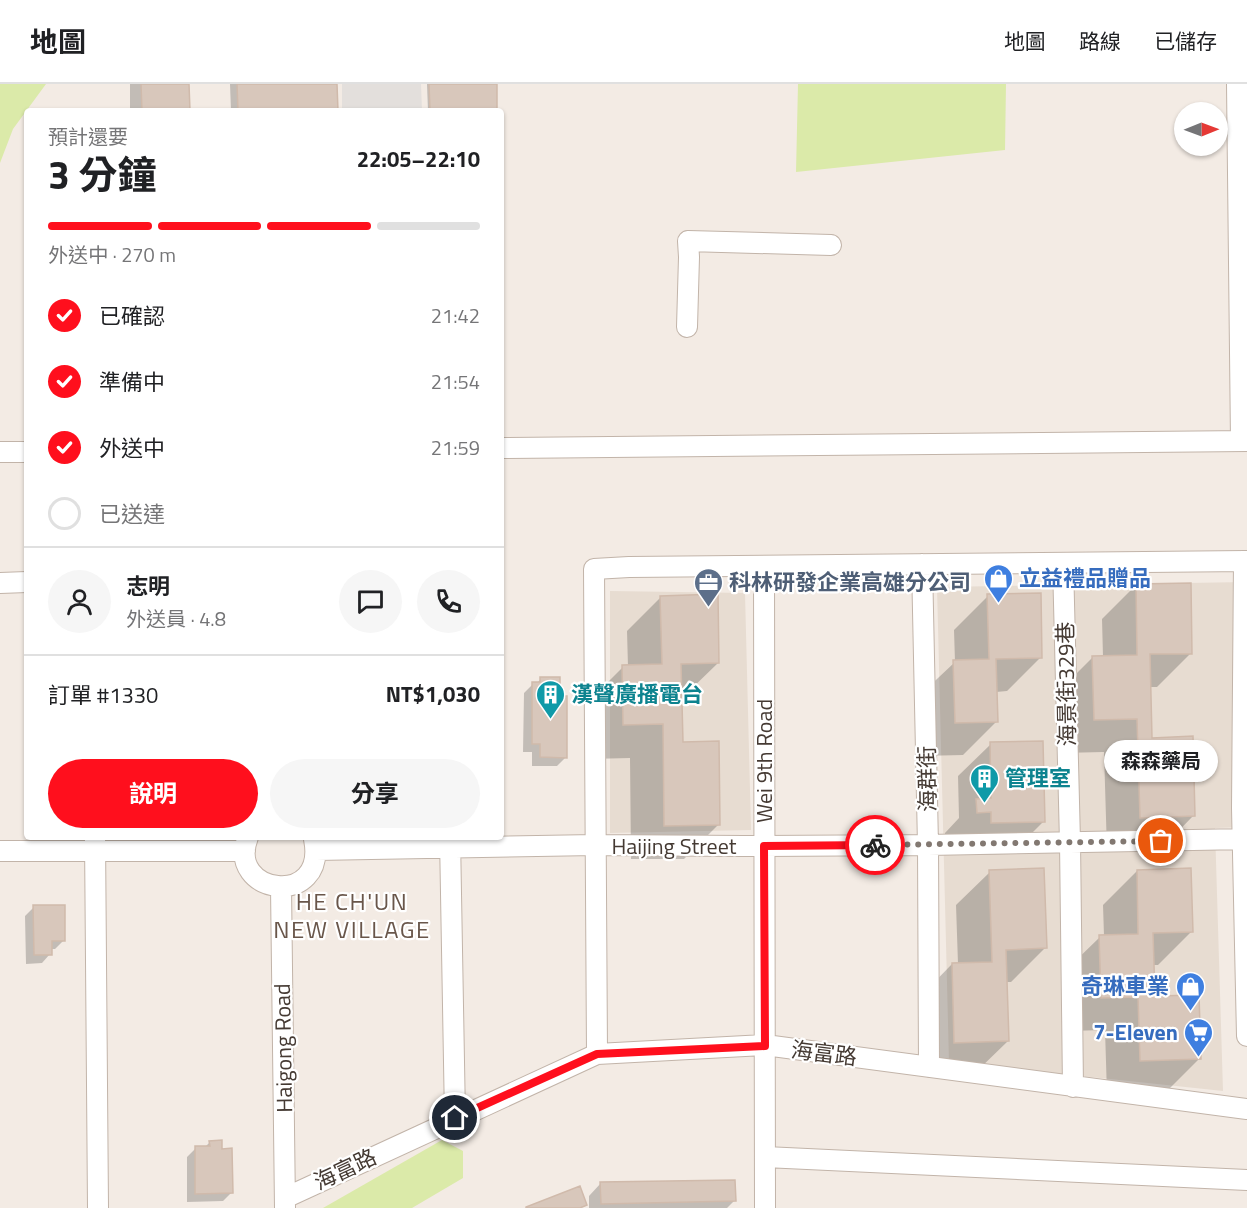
<!DOCTYPE html>
<html lang="zh-TW">
<meta charset="utf-8">
<style>
:root{--surface:#fff;--page:#f6f6f6;--text:#202124;--muted:#757577;--line:#e0e0e0;--accent:#ff0f1d}
body{margin:0;font-family:"Titillium Web","Noto Sans TC",sans-serif;background:var(--page);color:var(--text);height:100vh;display:flex;flex-direction:column;font-size:22px;white-space:nowrap}
*{box-sizing:border-box;margin:0}
p{font-size:20px;color:var(--muted)}
.icon{flex:none;width:33px;height:33px;fill:none;stroke:currentColor;stroke-width:2;stroke-linecap:round;stroke-linejoin:round}
.map{position:relative;flex:1;overflow:hidden}
.side{position:absolute;left:24px;top:24px;width:480px;height:732px;display:flex;flex-direction:column;background:var(--surface);border-radius:6px;box-shadow:0 2px 4px #0004}
.side>*{flex:none}
.needle{width:39px;rotate:89deg}
.controls{position:absolute;left:1174px;top:18px;display:grid;gap:12px}
.controls a{display:grid;place-items:center;width:54px;height:54px;border-radius:50%;background:var(--surface);box-shadow:0 2px 4px #0004;font-size:30px}
.pin{position:absolute;display:grid;place-items:center;width:51px;height:51px;color:#fff;margin:-26px;border:3px solid #fff;border-radius:50%;box-shadow:0 2px 6px #0007}
.courier{position:absolute;display:grid;place-items:center;width:60px;height:60px;margin:-30px;border:4px solid #ff0f1d;border-radius:50%;background:#fff;color:#222;box-shadow:0 2px 8px #0007}
.bubble{position:absolute;height:42px;border-radius:21px;background:var(--surface);box-shadow:0 2px 4px #0004;font-size:20px;font-weight:700;line-height:42px;text-align:center}
.headline em{font-style:normal;font-weight:700}
.headline div{display:flex;flex-direction:column-reverse}
.headline{display:flex;align-items:center;justify-content:space-between;height:102px;padding:0 24px}
h1{font-size:39px;font-weight:700;line-height:45px}
.bar{display:grid;grid-template-columns:repeat(4,1fr);gap:9px 6px;align-content:center;height:72px;padding:0 24px}
.bar i{height:8px;border-radius:4px;background:var(--line)}
.bar .on{background:var(--accent)}
.bar p{grid-column:span 4}
.line{display:flex;align-items:center;gap:15px;padding:0 24px;border-top:2px solid var(--line)}
.line div{flex:1}
.round{display:grid;place-items:center;flex:none;width:63px;height:63px;border-radius:32px;background:var(--page)}
ol{padding:0 24px;list-style:none}
li{display:flex;align-items:center;gap:18px;height:66px}
li p{margin-inline-start:auto}
li .icon{padding:6px;border-radius:50%;background:var(--accent);color:#fff;stroke-width:4}
li:last-child{color:var(--muted)}
li i{width:33px;height:33px;border:3px solid var(--line);border-radius:50%}
.cta{display:flex;gap:12px;margin-top:auto;padding:12px 24px}
.cta a{flex:1;height:69px;border-radius:36px;background:var(--accent);color:#fff;font-size:24px;font-weight:700;line-height:69px;text-align:center}
.cta a+a{background:var(--page);color:var(--text)}
header{display:flex;align-items:center;gap:36px;box-sizing:border-box;height:84px;padding:0 30px;background:var(--surface);border-bottom:2px solid var(--line)}
header strong{font-size:28px}
nav{display:flex;gap:33px;margin-inline-start:auto;font-size:21px}
.map>svg:first-child{display:block}
</style>
<header>
<strong>地圖</strong>
<nav><a>地圖</a><a>路線</a><a>已儲存</a></nav>
</header>
<div class="map">
<svg width="1247" height="1124" viewBox="0 0 1247 1124">
<rect width="100%" height="100%" fill="#f3ebe4"/>
<path fill="#e7dcd1" d="M1247,498V743L1215,744L1223,1007L949,978L937,503Z
M610,507L745,509L751,746L610,749Z"/>
<path fill="#dbeaa9" d="M0,0H46L13,45L0,79Z
M798,0H1006L1005,66L796,88Z
M442,1056L463,1067V1094L412,1124H323Z"/>
<path fill="#e3dfdc" d="M342,0H421L422,27H342Z"/>
<path fill="#0003" d="M130,0H188V27H130Z
M230,0H335L336,27H231Z
M427,0H495L496,27H428Z
M1136,501L1191,569L1157,603H1149L1150,655L1193,732L1160,766L1107,767L1104,668L1061,669L1059,607L1093,573H1103L1102,535Z
M988,512L1041,573L1007,607L996,608L997,637L963,671L921,672L920,611L955,578L954,546Z
M661,513L718,579L684,612L681,613L682,659L718,741L684,775H631L630,674L590,675L589,617L623,583H628L627,547Z
M541,595L559,614L566,673L557,682H532V668H523L524,609L533,600H536Z
M991,660L1043,738L1011,770L959,771V760L945,761V749L959,734L958,692Z
M1137,787L1192,847L1158,881H1153L1154,914L1200,974L1166,1008L1107,1010L1105,946L1068,947L1066,886L1100,853L1104,852L1103,821Z
M990,788L1045,864L1011,898H1006L1008,957L974,990L921,992L919,914L952,880H958L956,821Z
M34,823L64,856L55,865H50V870L42,879L26,880L25,832Z
M210,1058L232,1108L223,1117L187,1118V1073L196,1064H204Z
M601,1099L734,1117L727,1124H589V1112Z"/>
<path fill="#d8c7bb" stroke="#d0baab" stroke-width="1.5" d="M141,0H189L190,27H142Z
M237,0H337L338,27H238Z
M429,0H497V27H430Z
M1191,499L1192,570H1150L1152,654L1193,652L1195,732L1140,734L1137,635L1094,636L1092,572L1137,571L1136,500Z
M1041,509L1042,574L996,575L998,638L955,639L953,576L989,575L987,510Z
M718,510L719,579L681,580L683,658L719,657L720,741L664,742L663,640L623,641L622,581L662,580L660,512Z
M540,593H560V612H567V674L540,673V660H532V598H540Z
M1043,657L1045,738L991,739V728L977,729L976,715L991,714L990,658Z
M1044,784L1047,864L1006,866L1009,957L954,959L952,879L992,878L989,786Z
M1191,784L1193,848L1153,849L1155,912L1199,911L1201,975L1140,977L1138,913L1101,914L1099,851L1138,850L1137,786Z
M33,821H65V857H52V871H34Z
M222,1056V1065L232,1064L233,1109L195,1110V1062H210L209,1057Z
M735,1096L736,1117L601,1120L600,1098Z
M580,1102L587,1121L580,1124H526V1123Z"/>
<g fill="none" stroke-linecap="round" stroke-linejoin="round">
<defs>
<path id="minor" d="M1237,0L1241,357
M687,243L689,173L688,157L831,161
M501,364L1247,357
M0,368H27
M1244,477L1242,724L1247,952
M1063,479L1070,758L1073,1003
M922,480L928,761L929,983
M764,482L765,1124
M0,499L27,498
M95,753L98,1124
M248,753C225,811 328,825 314,755
M450,753L455,1034
M316,766L595,761L743,762L928,761L1247,755
M0,767H245
M281,803L285,1124
M597,970L594,485L629,483L1247,477
M765,1073L1247,1096
M285,1114L597,970L765,961L1247,1025"/>
</defs>
<use href="#minor" stroke="#c2b4a9" stroke-width="22"/>
<use href="#minor" stroke="#fff" stroke-width="20"/>
</g>
<g fill="none" stroke-linecap="round" stroke-linejoin="round">
<path stroke="#827871" stroke-width="6" stroke-dasharray="0 10.8" d="M875,761L1161,757"/>
<path stroke="#ff0f1d" stroke-width="8" d="M455,1034L597,970L765,962L764,762L875,761"/>
</g>
<defs>
<symbol id="shop-pin" viewBox="-11 -11 22 30"><path d="M0 17L-7.5 6A9.5 9.5 0 1 1 7.5 6Z" fill="#3f7fe0" stroke="#fff"/><path d="M-5-2.5h2.3a2.7 3.5 0 0 1 5.4 0H5L5.5 6h-11ZM-1.5-2.5h3a1.5 2.3 0 0 0-3 0Z" fill="#fff"/></symbol>
<symbol id="office-pin" viewBox="-11 -11 22 30"><path d="M0 17L-7.5 6A9.5 9.5 0 1 1 7.5 6Z" fill="#5c6f8a" stroke="#fff"/><path d="M-6-3h4V-5.5h4V-3h4V5H-6ZM-1-4.5V-3h2v-1.5ZM-6 0V1H6V0Z" fill="#fff"/></symbol>
<symbol id="building-pin" viewBox="-11 -11 22 30"><path d="M0 17L-7.5 6A9.5 9.5 0 1 1 7.5 6Z" fill="#0f9aa8" stroke="#fff"/><path d="M-4-6H4V6H1V3H-1V6H-4ZM-2.5-4.3h1.7v1.8h-1.7ZM.8-4.3h1.7v1.8H.8ZM-2.5-1h1.7V.8h-1.7ZM.8-1h1.7V.8H.8Z" fill="#fff"/></symbol>
<symbol id="supermarket-pin" viewBox="-11 -11 22 30"><path d="M0 17L-7.5 6A9.5 9.5 0 1 1 7.5 6Z" fill="#3f7fe0" stroke="#fff"/><path d="M-6-5.5h2.5l.6 2H6L4.5 2H-2.5L-4.4-4H-6ZM-1.5 3.2a1.3 1.3 0 1 0 .1 0ZM3 3.2a1.3 1.3 0 1 0 .1 0Z" fill="#fff"/></symbol>
</defs>
<g fill-rule="evenodd">
<use href="#shop-pin" x="982" y="478" width="33" height="45"/>
<use href="#office-pin" x="692" y="482" width="33" height="45"/>
<use href="#building-pin" x="534" y="594" width="33" height="45"/>
<use href="#building-pin" x="968" y="678" width="33" height="45"/>
<use href="#shop-pin" x="1174" y="886" width="33" height="45"/>
<use href="#supermarket-pin" x="1182" y="932" width="33" height="45"/>
</g>
<g text-anchor="middle" dominant-baseline="central" stroke-width="4.5" stroke-linejoin="round" paint-order="stroke">
<g font-size="22" font-weight="bold" fill="#366cbe" stroke="#fff" text-anchor="end">
<text x="1019" y="494" text-anchor="start">立益禮品贈品</text>
<text x="1169" y="902">奇琳車業</text>
<text x="1178" y="948">7-Eleven</text>
</g>
<g font-size="22" font-weight="bold" fill="#4e5e75" stroke="#fff" text-anchor="start">
<text x="729" y="498">科林研發企業高雄分公司</text>
</g>
<g font-size="22" fill="#453a33" stroke="#fff">
<text transform="translate(1066 600) rotate(-91)">海景街329巷</text>
<text transform="translate(764 677) rotate(-90)">Wei 9th Road</text>
<text transform="translate(927 695) rotate(-91)">海群街</text>
<text x="674" y="762">Haijing Street</text>
<text transform="translate(283 964) rotate(-91)">Haigong Road</text>
<text transform="translate(824 969) rotate(7)">海富路</text>
<text transform="translate(345 1085) rotate(-25)">海富路</text>
</g>
<g font-size="22" font-weight="bold" fill="#0d838f" stroke="#fff" text-anchor="start">
<text x="571" y="610">漢聲廣播電台</text>
<text x="1005" y="694">管理室</text>
</g>
<g font-size="24" letter-spacing="1.5" fill="#69564a" stroke="#fff">
<text x="352" y="817">HE CH'UN<tspan x="352" dy="28">NEW VILLAGE</tspan></text>
</g>
</g>
</svg>
<div class="controls">
<a><svg class="needle" viewBox="-14 -14 28 28"><path d="M0-13l5 13h-10z" fill="#e53935"/><path d="M0 13l5-13h-10z" fill="#757577"/></svg></a>
</div>
<div class="pin" style="left:1161px;top:757px;background:#ea580c"><svg class="icon" aria-label="bag" viewBox="0 0 24 24"><path d="M5 8h14l-1 12H6zM9 8a3 3 0 0 1 6 0"/></svg></div>
<div class="pin" style="left:455px;top:1034px;background:#1f2937"><svg class="icon" aria-label="home" viewBox="0 0 24 24"><path d="M3 11l9-7 9 7M6 9v11h12V9"/></svg></div>
<div class="courier" style="left:875px;top:761px"><svg class="icon" aria-label="bike" viewBox="0 0 24 24"><circle cx="6" cy="16" r="4"/><circle cx="18" cy="16" r="4"/><path d="M6 16l4-8h5l3 8M10 8l3 8H6M13 5h3"/></svg></div>
<div class="bubble" style="left:1104px;top:656px;width:114px">森森藥局</div>
<section class="side">
<div class="headline"><div><h1>3 分鐘</h1><p>預計還要</p></div><em>22:05–22:10</em></div>
<div class="bar"><i class="on"></i><i class="on"></i><i class="on"></i><i></i><p>外送中 · 270 m</p></div>
<ol>
<li><svg class="icon" aria-label="check" viewBox="0 0 24 24"><path d="M5 12l5 5 9-10"/></svg>已確認<p>21:42</p></li>
<li><svg class="icon" aria-label="check" viewBox="0 0 24 24"><path d="M5 12l5 5 9-10"/></svg>準備中<p>21:54</p></li>
<li><svg class="icon" aria-label="check" viewBox="0 0 24 24"><path d="M5 12l5 5 9-10"/></svg>外送中<p>21:59</p></li>
<li><i></i>已送達</li>
</ol>
<div class="line" style="height:108px"><a class="round"><svg class="icon" aria-label="person" viewBox="0 0 24 24"><circle cx="12" cy="8" r="4"/><path d="M4 21q1-7 8-7t8 7"/></svg></a><div><b>志明</b><p>外送員 · 4.8</p></div><a class="round"><svg class="icon" aria-label="chat" viewBox="0 0 24 24"><path d="M4 5h16v11H9l-5 4z"/></svg></a><a class="round"><svg class="icon" aria-label="phone" viewBox="0 0 24 24"><path d="M5 4h4l2 5-3 2q2 4 5 5l2-3 5 2v4C11 20 4 13 5 4z"/></svg></a></div>
<div class="line" style="height:78px"><div>訂單 #1330</div><b>NT$1,030</b></div>
<div class="cta"><a>說明</a><a>分享</a></div>
</section>
</div>
